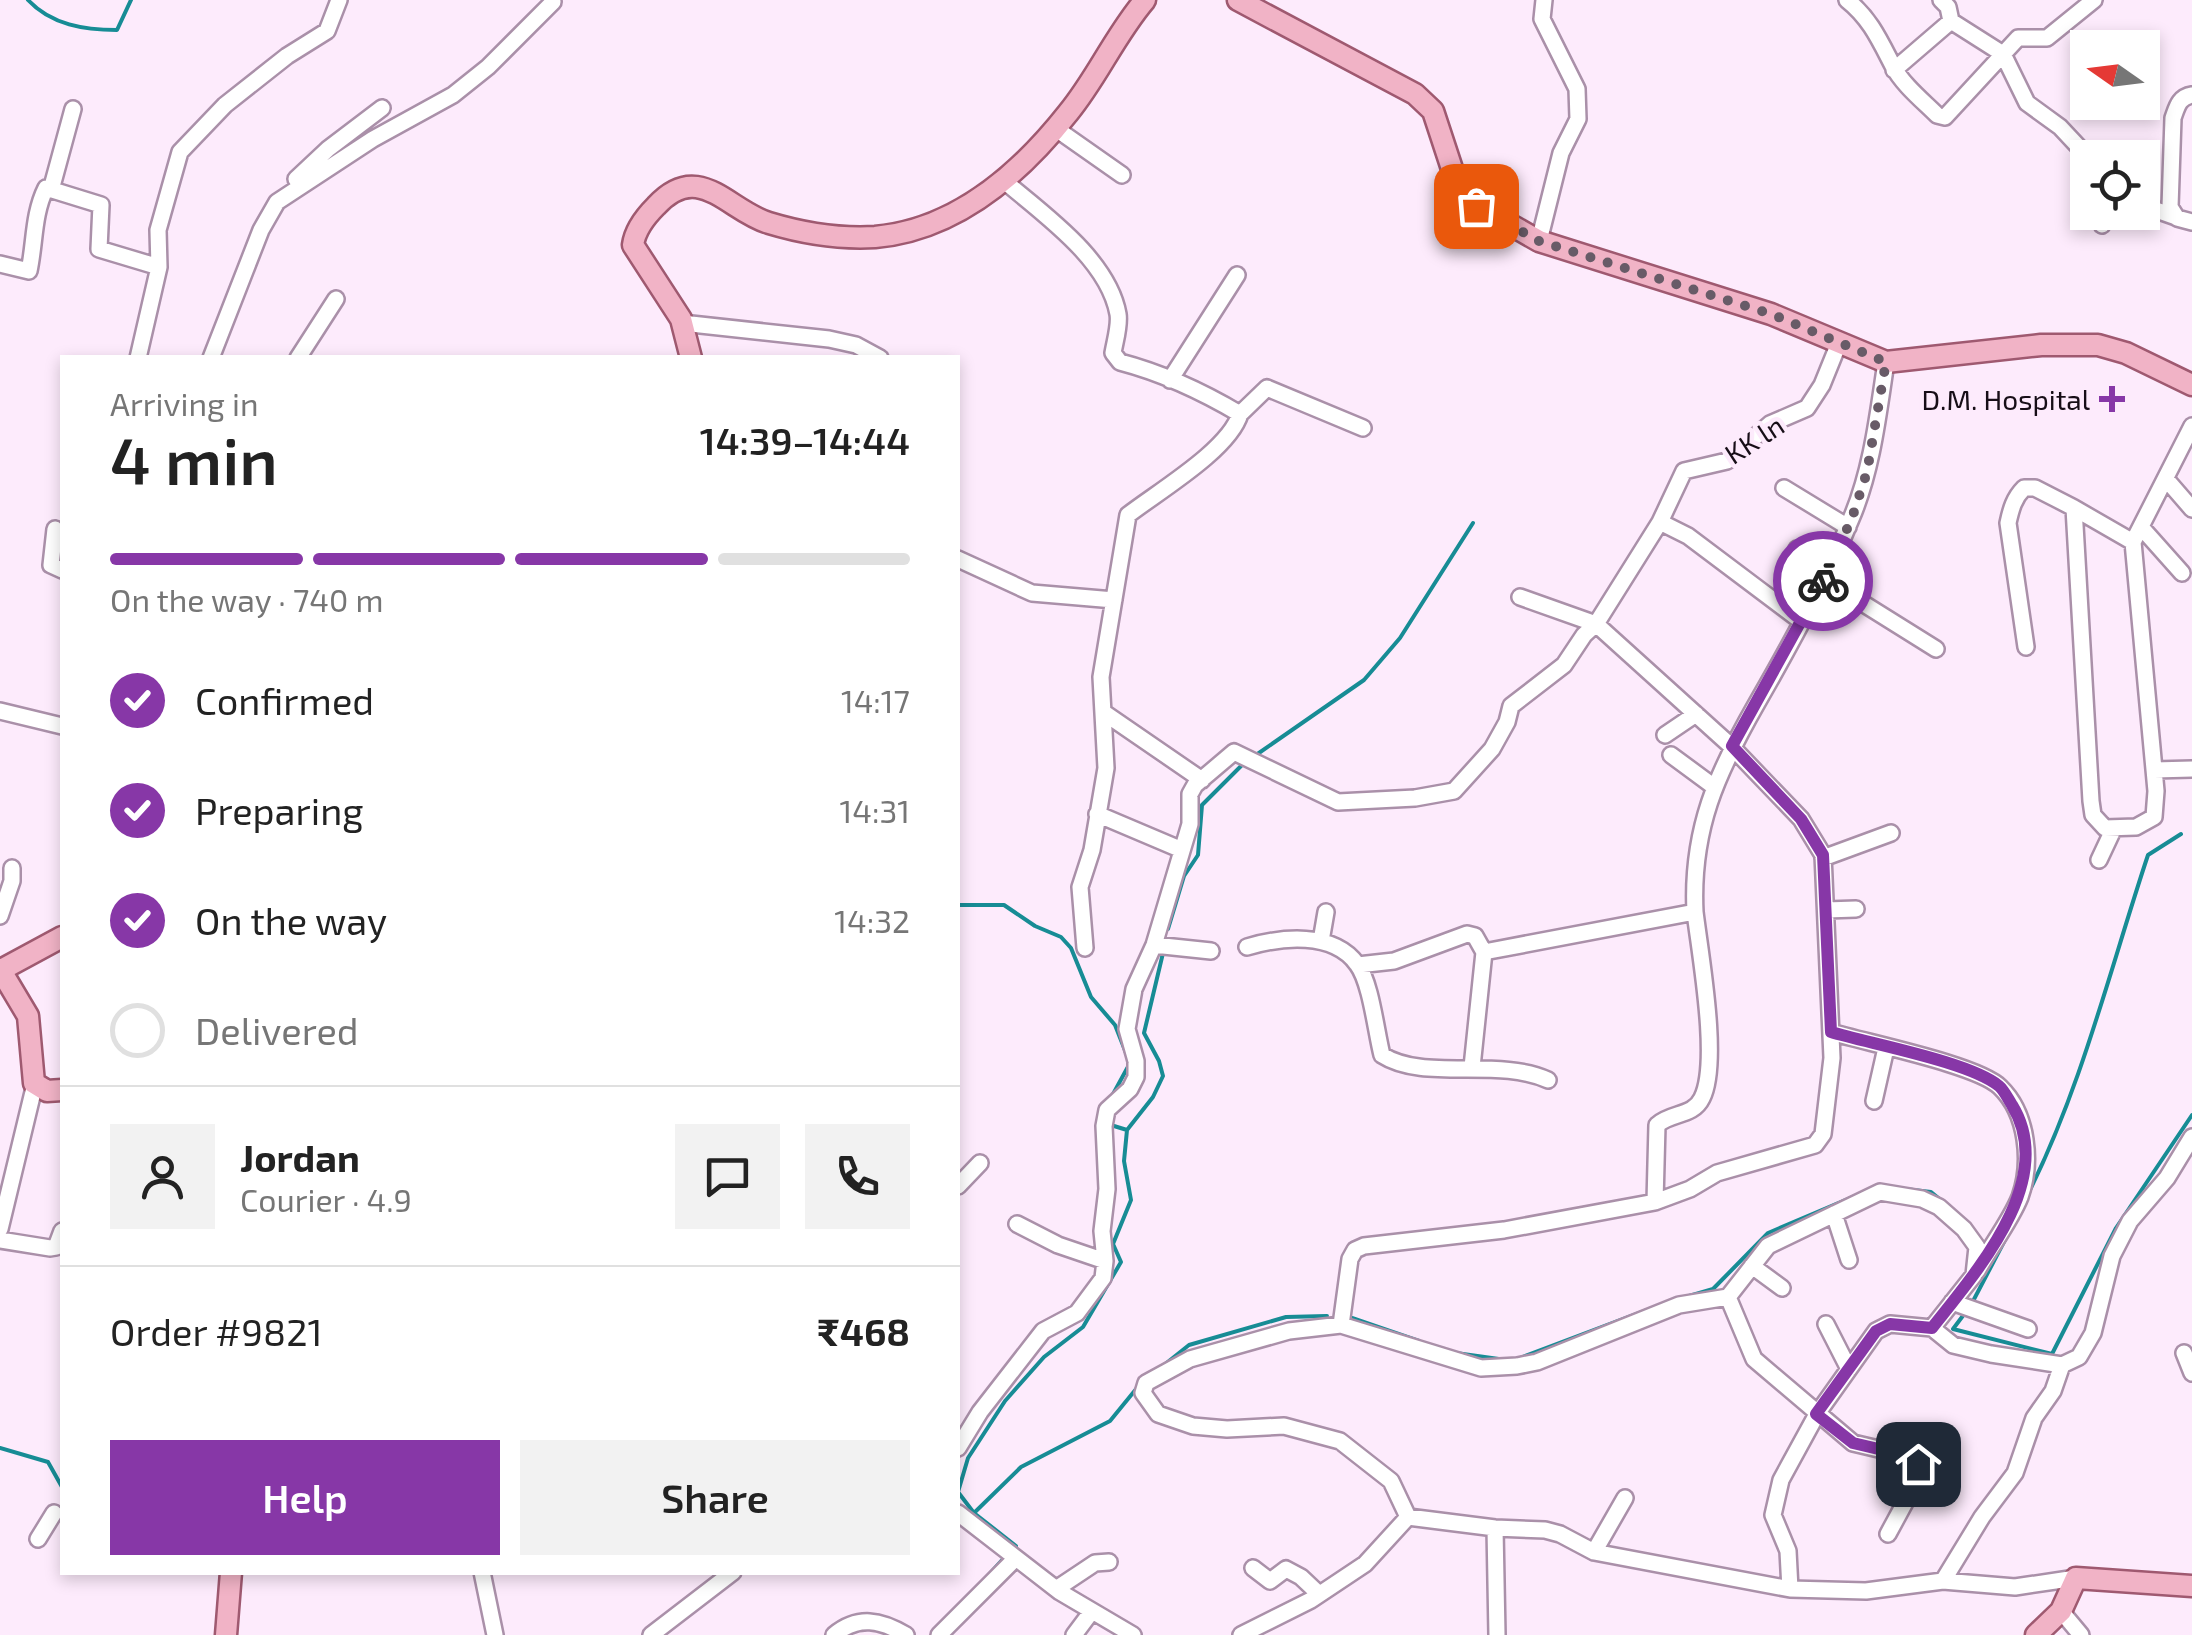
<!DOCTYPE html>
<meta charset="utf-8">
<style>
:root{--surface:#fff;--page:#f2f2f2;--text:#222;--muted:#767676;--line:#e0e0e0;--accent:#8737a7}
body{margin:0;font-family:"Exo 2",sans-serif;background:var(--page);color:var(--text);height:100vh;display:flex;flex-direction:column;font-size:38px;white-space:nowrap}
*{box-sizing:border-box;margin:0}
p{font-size:32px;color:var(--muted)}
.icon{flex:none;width:55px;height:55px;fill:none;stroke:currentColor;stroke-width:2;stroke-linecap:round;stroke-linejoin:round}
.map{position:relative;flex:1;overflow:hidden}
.side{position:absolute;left:60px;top:355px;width:900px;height:1220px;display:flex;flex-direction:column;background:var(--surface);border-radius:0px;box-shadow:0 5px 15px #0003}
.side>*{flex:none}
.needle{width:65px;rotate:284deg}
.controls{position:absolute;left:2070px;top:30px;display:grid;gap:20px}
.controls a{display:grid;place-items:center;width:90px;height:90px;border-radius:0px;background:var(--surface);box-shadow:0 5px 15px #0003;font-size:50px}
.pin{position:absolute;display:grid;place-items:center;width:85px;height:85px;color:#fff;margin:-42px;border-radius:20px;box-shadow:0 5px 15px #0006}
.courier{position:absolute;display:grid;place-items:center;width:100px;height:100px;margin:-50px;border:8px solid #8737a7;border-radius:50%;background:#fff;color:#222;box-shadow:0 2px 12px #0007}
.headline em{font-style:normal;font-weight:600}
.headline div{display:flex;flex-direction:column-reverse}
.headline{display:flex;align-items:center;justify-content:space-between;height:170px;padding:0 50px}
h1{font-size:65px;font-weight:600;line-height:75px}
.bar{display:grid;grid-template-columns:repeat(4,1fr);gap:15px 10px;align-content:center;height:120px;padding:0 50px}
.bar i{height:12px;border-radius:8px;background:var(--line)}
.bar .selected{background:var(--accent)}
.bar p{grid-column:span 4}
.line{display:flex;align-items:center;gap:25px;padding:0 50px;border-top:2px solid var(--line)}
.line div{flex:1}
.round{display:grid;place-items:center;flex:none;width:105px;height:105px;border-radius:0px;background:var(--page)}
ol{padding:0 50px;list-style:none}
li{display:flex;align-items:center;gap:30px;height:110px}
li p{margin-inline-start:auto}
li .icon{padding:10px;border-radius:50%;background:var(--accent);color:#fff;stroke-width:4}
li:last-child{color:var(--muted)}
li i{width:55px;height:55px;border:5px solid var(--line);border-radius:50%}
.button{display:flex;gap:20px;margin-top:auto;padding:20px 50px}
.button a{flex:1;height:115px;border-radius:0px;background:var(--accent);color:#fff;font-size:40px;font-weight:600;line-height:115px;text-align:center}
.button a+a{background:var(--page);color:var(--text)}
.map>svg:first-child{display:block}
</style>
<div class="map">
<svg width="2192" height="1635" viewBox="0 0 2192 1635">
<rect width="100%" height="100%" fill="#fdebfc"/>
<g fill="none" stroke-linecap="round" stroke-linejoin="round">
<path stroke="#178c95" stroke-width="4" d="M28,0C51,25 85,30 117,30L131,0
M1256,755L1364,680L1400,638L1473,523
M958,905H1004L1035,926L1061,937L1071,948L1091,997L1115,1025L1130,1063L1112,1096
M1168,929L1184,876L1198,855L1202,805L1244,763
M1114,1126L1127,1130
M1905,1189L1931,1192L1942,1201
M2028,1194C2082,1086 2110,969 2148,855L2181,834
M1689,1296L1713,1289L1768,1233L1862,1193
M1971,1305L2006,1238
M1965,1313L1953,1329L2052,1354L2116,1228L2192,1115
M1352,1318L1419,1341
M1456,1353L1506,1360
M1520,1358L1652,1308
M1164,1365L1189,1345L1286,1317L1327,1316
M0,1448L48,1462L62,1487
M974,1513L1021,1467L1110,1421L1141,1383
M1016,1546L974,1513L958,1492L968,1458L1005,1401L1044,1357L1083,1327L1121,1262L1113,1244L1131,1200L1124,1161L1127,1130L1153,1097L1163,1076L1159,1061L1144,1033L1163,953
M983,1581L1003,1559"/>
<defs>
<path id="minor" d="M1847,0C1870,18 1880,41 1893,66C1902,84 1923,101 1937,115L1945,117L2018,38H2047L2094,0
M1951,21L2003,54L2027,103L2060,127L2089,158
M1894,70L1951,21L1948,7L1941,0
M2192,95C2179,97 2177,107 2173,118L2170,207L2177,218L2192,222
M1055,128L1122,175
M296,179L328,149L382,108
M1003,180C1043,214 1108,259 1118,314C1120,325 1115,341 1113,353L1120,362C1162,373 1203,392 1240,414C1229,450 1159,491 1128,515L1101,677L1106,768L1092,850L1080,887L1085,948
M51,190L73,109
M2142,205L2176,217
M2102,225L2108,212
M1539,241L1561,153L1578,119L1577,89L1542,19L1544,0
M0,264L29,271C35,243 33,214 46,188L101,205L99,249L159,267
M682,323L829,339L856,345L880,358
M138,358L159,267L158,230L180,152L225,105L287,56L327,31L339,0
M211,358L261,230L277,202L373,139L453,95L488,67L553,2
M298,358L336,299
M1170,380L1237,275
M1240,414L1267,388L1363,428
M2166,479L2192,509
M1784,488L1848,527
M1660,522L1688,536L1801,621
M2141,527L2182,573
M55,529L51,565L62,570
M2133,542L2074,508L2091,801L2093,815L2105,828L2136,827L2154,817L2156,791L2133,542L2192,426
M1797,549L1825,576
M958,559L1032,593L1114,600
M1824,579L1936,649
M1520,597L1596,624L1731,746L1801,819L1823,855L1832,1058L1823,1134L1815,1145L1717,1173L1690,1189L1655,1202
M2026,647L2008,523C2011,509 2014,498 2024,488H2035L2074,508
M0,711L62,726
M1103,712L1202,780
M1665,735L1696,714
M1671,755L1713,786
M2154,770L2192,769
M1097,814L1182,850
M1823,858L1891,833
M2099,860L2114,828
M1826,910L1856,909
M1695,912C1691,829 1717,773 1757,703C1791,644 1825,582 1851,519C1872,470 1878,415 1886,362
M0,916L12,881V868
M1321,941L1326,912
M1154,945L1211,951
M1247,947C1281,937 1333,931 1357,964C1371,982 1376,1032 1382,1055C1424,1082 1498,1057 1548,1080
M1358,965L1394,961L1467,934L1475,936L1484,952L1472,1067
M1831,1032C1867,1043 1978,1065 2000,1087C2028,1114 2032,1163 2020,1197C2010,1222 1990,1247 1977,1271
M1874,1101L1886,1048
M958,1186L980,1163
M1834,1214L1849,1260
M1017,1224L1058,1245L1105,1261
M0,1229L33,1092L38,1085
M0,1240L50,1248L56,1247L62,1231
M1752,1266L1782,1288
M1728,1297L1754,1359L1853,1443L1904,1455L1918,1464L1908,1497L1888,1534
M1952,1302L2028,1329
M1826,1324L1849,1369
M1341,1325L1350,1259L1355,1250L1364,1246L1504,1230L1655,1202L1657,1125C1671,1112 1693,1117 1702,1098C1720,1062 1700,954 1695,912L1484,952
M2184,1353L2192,1373
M958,1448L980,1412L1043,1331L1077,1313L1103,1278L1105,1261L1102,1231L1107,1189L1104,1126L1107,1110L1130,1089L1136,1077V1061L1127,1029L1134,989L1154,945L1190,824V794L1195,785L1234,752L1338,802L1415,798L1454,791L1492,749L1507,722L1511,706L1564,665L1584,635L1596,624L1660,522L1684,471L1727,461L1770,424L1807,408L1822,385L1839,343
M1918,1464L1936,1434
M958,1513L1060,1592L1133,1635
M1408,1517L1391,1481L1340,1441L1284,1426L1227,1429L1193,1426L1158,1414L1143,1393L1146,1383L1190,1359L1289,1331L1341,1325L1481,1368L1517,1366L1537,1362L1679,1305L1728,1297L1768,1246L1880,1192L1922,1199L1939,1207L1964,1229L1977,1247L1974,1275L1932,1328
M1495,1528L1497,1635
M38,1539L54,1513
M1594,1552L1625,1498
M1253,1568L1270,1581L1286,1569L1301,1577L1319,1594
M482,1572L495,1635
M1943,1581L1982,1517L2015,1473L2034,1418L2053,1391L2062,1365
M1056,1589L1095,1563L1109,1562
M1790,1589L1788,1551L1773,1515L1781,1480L1817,1414L1876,1331L1890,1324L1932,1328L1953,1345L1991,1354L2062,1365L2079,1357L2093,1333L2112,1256L2130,1221L2167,1178L2192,1137
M2061,1611L2081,1635
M651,1635L733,1572
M834,1635C858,1615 881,1620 906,1635
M939,1635L1016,1558
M1074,1635L1092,1611
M1241,1635L1311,1600L1365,1564L1408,1517L1495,1528L1545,1530L1560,1534L1594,1552L1790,1589L1866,1591L1943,1581L2015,1587L2076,1578"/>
<path id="major" d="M1238,0L1415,94L1433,111L1456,181L1476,205L1539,241L1771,314L1886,362L2041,345H2098L2126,353L2192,385
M691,358L681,319L633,245C635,230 645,217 656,206C699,159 728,211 769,223C802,233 840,239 875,237C956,230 1019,175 1068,113C1097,78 1115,35 1145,0
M0,969L28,1016L34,1083L47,1091L62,1090
M1,970L62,937
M226,1635L231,1572
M2036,1635L2061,1611L2076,1578L2192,1586"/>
</defs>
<use href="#minor" stroke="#aa90a9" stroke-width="20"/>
<use href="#major" stroke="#9f5970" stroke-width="25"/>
<use href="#minor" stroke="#fff" stroke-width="15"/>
<use href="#major" stroke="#f1b3c6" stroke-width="20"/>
</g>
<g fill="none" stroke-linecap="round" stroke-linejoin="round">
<path stroke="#685b67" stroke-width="10" stroke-dasharray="0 18" d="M1476,206L1539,241L1771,314L1886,362L1867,472L1852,518L1823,581"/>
<path stroke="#8737a7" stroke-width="12" d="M1823,581L1732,746L1801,819L1823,855L1831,1032C1871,1044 1970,1062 1999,1086C2004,1090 2008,1099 2012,1105C2058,1180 1977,1271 1932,1328L1890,1324L1876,1331L1816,1414L1853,1443L1904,1455L1918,1464"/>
</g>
<path fill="#8737a7" stroke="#fdebfc" stroke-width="4" d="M2107 384h10v10h10v10h-10v10h-10v-10h-10v-10h10z"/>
<g text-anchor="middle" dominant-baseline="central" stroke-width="9" stroke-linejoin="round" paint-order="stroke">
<g font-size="28" fill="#170e17" stroke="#fdebfc" text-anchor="end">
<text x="2090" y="399">D.M. Hospital</text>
</g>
<g font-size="28" fill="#170e17" stroke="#fdebfc">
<text transform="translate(1754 439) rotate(-33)">KK ln</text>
</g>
</g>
</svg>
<div class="controls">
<a><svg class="needle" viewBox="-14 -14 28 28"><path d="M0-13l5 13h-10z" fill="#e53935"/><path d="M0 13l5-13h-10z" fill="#767676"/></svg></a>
<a><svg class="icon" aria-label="locate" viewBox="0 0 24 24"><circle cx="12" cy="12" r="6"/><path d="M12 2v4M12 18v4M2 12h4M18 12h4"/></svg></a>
</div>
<div class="pin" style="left:1476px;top:206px;background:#ea580c"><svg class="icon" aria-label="bag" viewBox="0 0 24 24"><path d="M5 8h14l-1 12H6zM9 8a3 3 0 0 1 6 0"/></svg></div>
<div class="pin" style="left:1918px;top:1464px;background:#1f2937"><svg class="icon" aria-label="home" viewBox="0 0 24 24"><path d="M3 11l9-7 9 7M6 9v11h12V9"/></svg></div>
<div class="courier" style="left:1823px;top:581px"><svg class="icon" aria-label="bike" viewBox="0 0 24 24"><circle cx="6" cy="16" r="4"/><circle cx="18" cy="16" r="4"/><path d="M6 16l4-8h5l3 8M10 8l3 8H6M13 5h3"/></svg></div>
<section class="side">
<div class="headline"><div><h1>4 min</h1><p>Arriving in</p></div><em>14:39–14:44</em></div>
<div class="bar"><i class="selected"></i><i class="selected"></i><i class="selected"></i><i></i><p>On the way · 740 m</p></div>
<ol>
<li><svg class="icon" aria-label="check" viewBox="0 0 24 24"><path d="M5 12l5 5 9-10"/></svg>Confirmed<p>14:17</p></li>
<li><svg class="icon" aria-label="check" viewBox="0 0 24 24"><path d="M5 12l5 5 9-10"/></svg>Preparing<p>14:31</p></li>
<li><svg class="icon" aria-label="check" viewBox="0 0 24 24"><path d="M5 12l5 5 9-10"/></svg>On the way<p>14:32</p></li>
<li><i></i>Delivered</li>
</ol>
<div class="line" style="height:180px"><a class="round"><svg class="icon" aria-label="person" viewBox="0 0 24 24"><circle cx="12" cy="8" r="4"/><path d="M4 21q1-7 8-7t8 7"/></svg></a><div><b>Jordan</b><p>Courier · 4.9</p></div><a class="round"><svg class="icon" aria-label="chat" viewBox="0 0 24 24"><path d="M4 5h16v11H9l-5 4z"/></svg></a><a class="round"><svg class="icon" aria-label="phone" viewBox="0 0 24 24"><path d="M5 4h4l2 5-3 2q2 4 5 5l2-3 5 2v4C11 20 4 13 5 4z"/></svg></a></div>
<div class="line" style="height:130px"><div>Order #9821</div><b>₹468</b></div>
<div class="button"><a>Help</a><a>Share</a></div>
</section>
</div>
